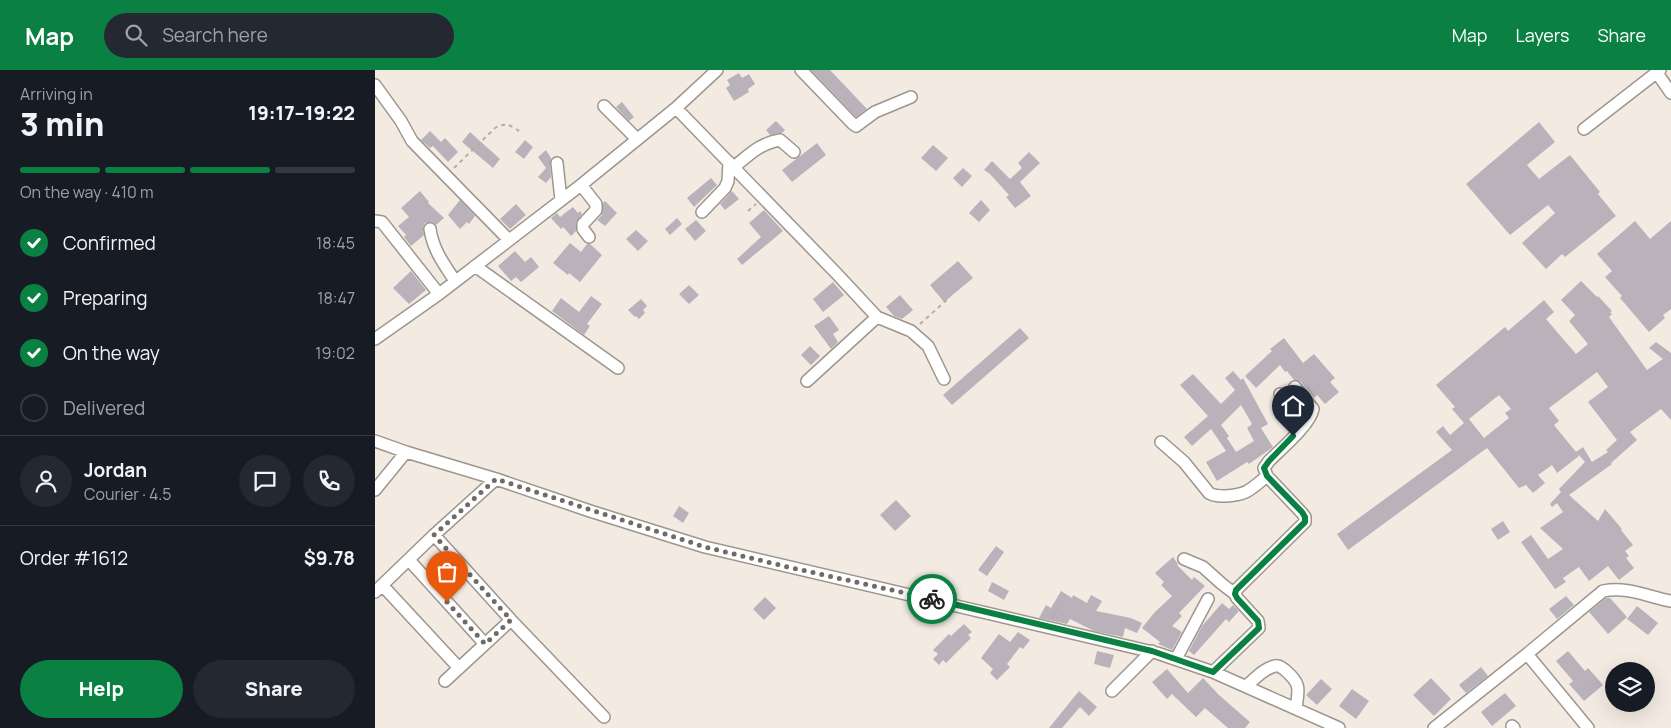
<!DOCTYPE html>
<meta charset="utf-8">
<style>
:root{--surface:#171b24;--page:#242831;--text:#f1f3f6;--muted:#9ea1a6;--line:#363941;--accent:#0b8043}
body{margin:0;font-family:Manrope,sans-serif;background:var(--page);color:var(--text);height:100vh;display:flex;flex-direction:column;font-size:19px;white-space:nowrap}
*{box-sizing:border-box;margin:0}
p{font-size:16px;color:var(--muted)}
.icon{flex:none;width:28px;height:28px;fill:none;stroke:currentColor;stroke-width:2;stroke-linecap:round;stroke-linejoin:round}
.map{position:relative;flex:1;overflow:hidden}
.drawer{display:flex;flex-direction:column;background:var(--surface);width:375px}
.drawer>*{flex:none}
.fabs{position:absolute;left:1230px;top:592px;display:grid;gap:10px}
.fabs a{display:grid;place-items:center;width:50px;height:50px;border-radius:50%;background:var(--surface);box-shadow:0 5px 20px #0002;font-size:25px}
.pin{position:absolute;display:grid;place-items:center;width:42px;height:42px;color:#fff;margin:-51px -21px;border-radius:50% 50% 50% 0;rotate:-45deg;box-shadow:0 0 5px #0007}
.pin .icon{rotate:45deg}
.courier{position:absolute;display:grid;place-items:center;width:50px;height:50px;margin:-25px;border:4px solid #0b8043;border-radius:50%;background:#fff;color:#222;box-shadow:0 1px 6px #0007}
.head em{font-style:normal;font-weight:800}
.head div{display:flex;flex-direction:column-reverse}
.head{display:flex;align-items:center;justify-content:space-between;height:85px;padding:0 20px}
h1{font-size:32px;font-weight:800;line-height:38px}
.bar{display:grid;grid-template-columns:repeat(4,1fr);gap:8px 5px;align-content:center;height:60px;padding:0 20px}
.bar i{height:6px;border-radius:4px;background:var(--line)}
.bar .current{background:var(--accent)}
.bar p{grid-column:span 4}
.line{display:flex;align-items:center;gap:12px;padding:0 20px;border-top:1px solid var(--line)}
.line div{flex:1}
.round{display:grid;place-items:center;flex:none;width:52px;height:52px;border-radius:26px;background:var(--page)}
ol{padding:0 20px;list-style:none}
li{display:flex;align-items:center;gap:15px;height:55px}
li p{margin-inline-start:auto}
li .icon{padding:5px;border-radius:50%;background:var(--accent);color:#fff;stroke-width:4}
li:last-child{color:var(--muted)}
li i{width:28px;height:28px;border:2px solid var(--line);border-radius:50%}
.primary-button{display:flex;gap:10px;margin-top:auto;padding:10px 20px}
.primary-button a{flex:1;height:58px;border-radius:30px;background:var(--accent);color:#fff;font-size:20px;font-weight:800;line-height:58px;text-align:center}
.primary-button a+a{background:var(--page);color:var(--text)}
header{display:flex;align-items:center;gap:30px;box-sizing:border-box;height:70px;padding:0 25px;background:var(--accent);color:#fff}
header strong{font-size:24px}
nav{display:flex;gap:28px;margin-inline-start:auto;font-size:18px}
.search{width:350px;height:45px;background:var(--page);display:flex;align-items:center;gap:12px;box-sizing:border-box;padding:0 18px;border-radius:28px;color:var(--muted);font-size:19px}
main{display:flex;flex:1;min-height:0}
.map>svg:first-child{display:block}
</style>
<header>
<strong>Map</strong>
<div class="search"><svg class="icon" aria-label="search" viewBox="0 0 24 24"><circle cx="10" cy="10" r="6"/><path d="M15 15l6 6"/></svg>Search here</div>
<nav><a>Map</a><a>Layers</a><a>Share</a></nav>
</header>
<main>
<section class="drawer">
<div class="head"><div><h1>3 min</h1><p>Arriving in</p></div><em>19:17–19:22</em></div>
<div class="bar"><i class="current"></i><i class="current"></i><i class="current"></i><i></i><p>On the way · 410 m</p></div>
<ol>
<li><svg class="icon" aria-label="check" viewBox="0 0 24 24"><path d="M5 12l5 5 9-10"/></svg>Confirmed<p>18:45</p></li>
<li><svg class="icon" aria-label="check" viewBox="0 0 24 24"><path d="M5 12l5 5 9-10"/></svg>Preparing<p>18:47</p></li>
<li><svg class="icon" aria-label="check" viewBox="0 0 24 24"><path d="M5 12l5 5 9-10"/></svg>On the way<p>19:02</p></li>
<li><i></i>Delivered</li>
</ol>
<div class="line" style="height:90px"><a class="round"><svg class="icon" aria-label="person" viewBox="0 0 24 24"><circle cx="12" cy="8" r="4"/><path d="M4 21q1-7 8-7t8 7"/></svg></a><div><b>Jordan</b><p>Courier · 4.5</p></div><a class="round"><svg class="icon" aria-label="chat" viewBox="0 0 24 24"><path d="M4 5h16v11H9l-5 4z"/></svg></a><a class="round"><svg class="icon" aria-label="phone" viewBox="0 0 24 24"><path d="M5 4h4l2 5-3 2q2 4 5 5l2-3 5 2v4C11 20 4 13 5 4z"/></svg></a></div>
<div class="line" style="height:65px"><div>Order #1612</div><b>$9.78</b></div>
<div class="primary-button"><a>Help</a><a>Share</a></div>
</section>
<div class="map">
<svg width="1296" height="658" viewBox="0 0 1296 658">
<rect width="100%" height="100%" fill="#f3ebe2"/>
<path fill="#bab2ba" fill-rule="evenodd" d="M436,0H455L492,39L481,47Z
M364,3L367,8L374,4L380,14L373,19L374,22L359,31L351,18L355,15L352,10Z
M247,32L259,47L254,51L241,37Z
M401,51L410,60L407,63L395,65L391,60Z
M1164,52L1180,72L1152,95L1164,109L1195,85L1225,122L1223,124L1241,146L1190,187L1187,184L1171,199L1147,173L1180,143L1173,135L1135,165L1091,114Z
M55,61L66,72L70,68L83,82L73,92L58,76L55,78L46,70Z
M95,62L125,89L118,98L87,72Z
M150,70L158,77L149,89L140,82Z
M442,73L451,85L417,112L407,100Z
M558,75L573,88L561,101L546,88Z
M171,80L176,88L175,94L176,107L171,113L163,107L171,98L163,87Z
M654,82L665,93L645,112L656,126L640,138L631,127L634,125L615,104L609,100L617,91L635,109L647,98L643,93Z
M588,98L597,106L587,117L578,108Z
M336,108L342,115L319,137L312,128Z
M45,121L54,132L53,133L69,148L61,155L57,152L50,153L48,157L49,165L36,176L29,167L31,165L23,156L34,147L26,138Z
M357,121L364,129L350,140L345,134Z
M85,130L100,146L94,154L92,152L85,159L73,145Z
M606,130L615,140L604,152L594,143Z
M230,131L242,143L230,156L222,150L227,145L228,133Z
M141,134L151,145L135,159L125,149Z
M198,137L203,143L205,141L207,144L201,153V161L196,166L188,157L186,159L176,148L182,143L185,147Z
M389,140L408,161L367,195L362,189L386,167L374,153Z
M302,148L307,154L295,165L290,159Z
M321,150L331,161L320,171L310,159Z
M1260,151L1275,169L1296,151V239L1288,245L1290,248L1274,262L1245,228L1247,226L1230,207L1237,201L1222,184Z
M261,160L273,171L263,181L251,169Z
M195,173L206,182L212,174H215L227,185L205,212L194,203L193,205L178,193Z
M140,181L150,192L156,187L164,197L146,212L141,207L136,211L123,196Z
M583,191L598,208L569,232L555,215Z
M36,201L51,220L34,234L18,218Z
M1206,211L1222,227L1223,226L1237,241L1235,242L1237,244L1234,247L1272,300L1288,289L1274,278L1281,272L1296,283V350L1286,339L1255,362L1262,370L1236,393L1237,394L1194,425L1223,451L1230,439L1247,459L1246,460L1258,475L1250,481L1254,486L1251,488L1259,498L1244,510L1233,496L1214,511L1204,497L1188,508L1191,512L1180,519L1146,472L1156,465L1173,489L1188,479L1165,458L1188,442L1182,433L1177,437L1175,434L1186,422L1184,419L1210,392L1203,384L1204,386L1182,403L1177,395L1163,405L1170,413L1158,423L1151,415L1144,418L1112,378L973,480L962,464L1077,380L1061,362L1068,356L1075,365L1089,353L1077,339L1080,337L1061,315L1130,257L1133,261L1169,230L1179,242L1171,249L1201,284L1213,274L1194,251L1200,245L1186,230ZM1222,302L1233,317L1213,332L1242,370L1231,380L1233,382L1217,392L1208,377L1201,382L1179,355L1184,351L1174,338ZM1124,325L1136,339L1130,343L1134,348L1109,368L1094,349Z
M458,212L469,225L448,242L438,229Z
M314,215L324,225L314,234L304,224Z
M525,225L538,240L527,249L519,246L511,237Z
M216,226L227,234L212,254L215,256L209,265L177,241L186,228L204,242Z
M266,229L272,236L268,240L270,243L264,249L261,246L260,247L253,240Z
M454,246L464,260L458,264L463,272L456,279L439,256Z
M645,258L654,268L577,335L568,325Z
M909,268L928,293L939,284L960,308L955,312L964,322L950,334L942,325L939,328L926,312L919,310L912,301L910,302L905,295L881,318L870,306L897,281L895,279Z
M435,276L445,286L436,295L426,285Z
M858,301L866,310L868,308L893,354L886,358L898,377L874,394L872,392L842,411L831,392L851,381L836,359L817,376L809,367L833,346L805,315L818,304L846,334L860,320L850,308ZM866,335L877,354L872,358L879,371L861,382L852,368L854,366L846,355Z
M521,430L536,446L520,461L505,445Z
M304,436L314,443L308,453L298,446Z
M1128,451L1135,462L1123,470L1116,459Z
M621,476L629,482L612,506L603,500Z
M798,487L803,494L802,495L817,510L819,507L830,516L804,543L807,546L797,556L807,562L797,580L783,574L785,572L767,558L779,543L797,526L786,515L789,512L780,503Z
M617,512L634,521L629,530L613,521Z
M686,521L697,528L698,525L712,533L716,525L727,531L721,541L756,548L767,553L762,563L750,558L748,567L719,561L695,549L692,554L664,548L671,535L676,538Z
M1191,526L1199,535L1182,549L1174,539Z
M390,527L401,538L389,550L378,539Z
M1231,528H1235L1252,547L1233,564L1214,542Z
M847,533L854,539L858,535L864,541L854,552L851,549L819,585L814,581L827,556Z
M1262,536L1283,553L1273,565L1252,549Z
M589,554L597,562L593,565L596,568L571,593L568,590L564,595L558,589L563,584L558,580L574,564L576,566Z
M643,562L655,570L648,579L645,577L632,594L635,597L622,610L615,603L618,599L606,588L624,564L635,572Z
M722,581L739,585L735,598L719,594Z
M1193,581L1210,601L1213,598L1228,615L1209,631L1194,614L1198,611L1181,591Z
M1106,597L1113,606L1091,623L1084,615Z
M792,599L813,623L828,608L844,625L875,652L870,658H853L830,638L821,647L797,624L792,629L777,612Z
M1056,608L1076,629L1059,646L1038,625Z
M946,609L957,619L942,635L931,625Z
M977,619L994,631L981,649L964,636Z
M704,621L722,637L714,646L705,637L687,658H674Z
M1130,623L1141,636L1117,656L1106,642Z"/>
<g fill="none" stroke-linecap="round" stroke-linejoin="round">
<defs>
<path id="minor" d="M426,0L477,53L481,56L500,42L536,27
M1282,3L1296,23
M0,15L26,51L37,71L133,169
M229,36L262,69
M301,38L462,204L502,247L536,261L553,276L569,309
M1209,59L1285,0
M182,93L186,130
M359,97C374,85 385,73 405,70L419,82
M206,115L221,134V140L208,154V159L214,167
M327,142L350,118L353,111L354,92
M0,151L7,152L64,224
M55,159C58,180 69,194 80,211
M100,196L243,298
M0,269L64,224L206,115L301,38L342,0
M432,311L502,247
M905,324L931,353
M0,371L31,382L121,409L215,441L330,477L782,583L838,602L964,658
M786,372L809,392L834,423C839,426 843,426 850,426C872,425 875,420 892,406
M0,420L31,382
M59,465L136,550L229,647
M809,489L828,497L847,514L860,524
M34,490L110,574
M7,515L84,598
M0,522L59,465L121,409
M1152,584L1213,658
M801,589L833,529
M838,602L884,558L883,551L862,528L860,524L861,520L930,452V447L927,443L892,406L889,398L894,391C906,379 935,355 938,339L920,317
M70,611L136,550
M871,616C879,610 889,598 900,596C904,595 907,598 910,600C926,614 924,618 921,638
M737,621L777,581
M1137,656L1139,658
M1059,658L1152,584L1228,521C1253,516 1273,527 1296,531"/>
</defs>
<use href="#minor" stroke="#9d968e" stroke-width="14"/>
<path stroke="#b4aea6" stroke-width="2" stroke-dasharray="4 4" stroke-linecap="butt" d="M79,98L120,58C132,51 136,56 147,63
M373,141L381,134
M545,254L575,227
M678,547L685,533"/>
<use href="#minor" stroke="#fff" stroke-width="11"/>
</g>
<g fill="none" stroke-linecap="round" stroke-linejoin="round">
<path stroke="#706b66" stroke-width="5" stroke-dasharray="0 9" d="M72,532L110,574L136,550L59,465L121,409L330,477L413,497L557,529"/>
<path stroke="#0b8043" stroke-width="6" d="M557,529L777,581L838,602L884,558L883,551L862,528L860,524L861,520L930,452V447L927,442L892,406L889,398L894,391L918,366"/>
</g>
</svg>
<div class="fabs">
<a><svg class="icon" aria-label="layers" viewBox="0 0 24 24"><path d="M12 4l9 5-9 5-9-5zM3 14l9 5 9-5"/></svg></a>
</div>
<div class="pin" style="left:72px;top:532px;background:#ea580c"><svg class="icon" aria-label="bag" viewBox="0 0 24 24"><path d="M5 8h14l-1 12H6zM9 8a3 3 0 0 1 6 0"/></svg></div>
<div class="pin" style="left:918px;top:366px;background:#1f2937"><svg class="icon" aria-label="home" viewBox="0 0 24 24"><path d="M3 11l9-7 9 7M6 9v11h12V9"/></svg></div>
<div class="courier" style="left:557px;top:529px"><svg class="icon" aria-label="bike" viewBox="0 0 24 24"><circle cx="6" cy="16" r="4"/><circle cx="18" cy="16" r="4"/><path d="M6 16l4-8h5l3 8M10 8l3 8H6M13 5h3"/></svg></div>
</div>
</main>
